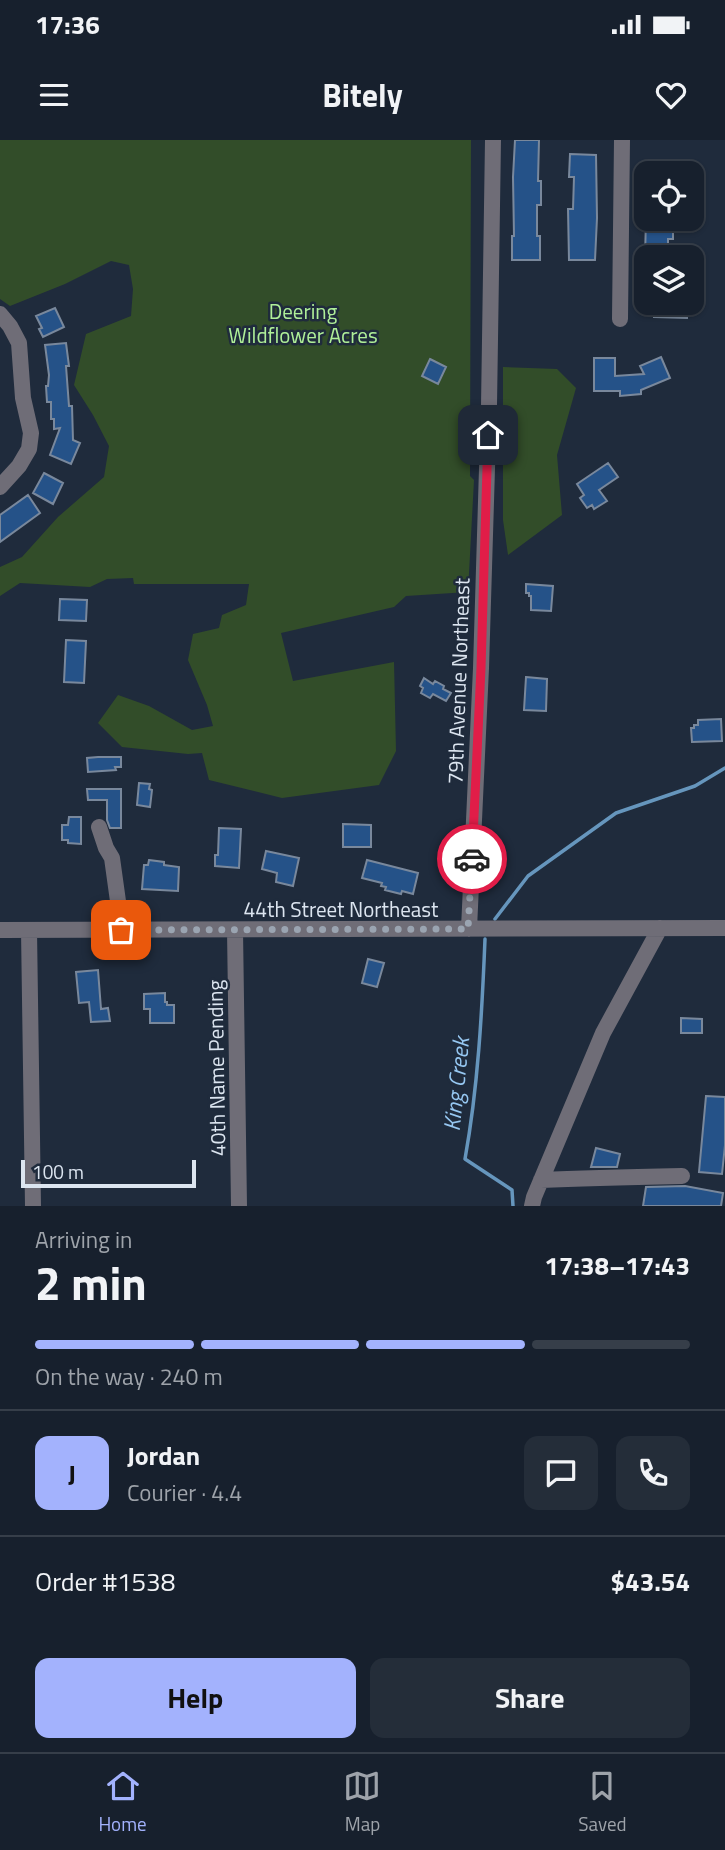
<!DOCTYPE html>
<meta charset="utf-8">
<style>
:root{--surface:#17202d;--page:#242d39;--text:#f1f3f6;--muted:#9ea3aa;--line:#363e49;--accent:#a3b2fd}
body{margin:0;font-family:"Titillium Web",sans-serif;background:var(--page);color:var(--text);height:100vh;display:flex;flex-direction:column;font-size:26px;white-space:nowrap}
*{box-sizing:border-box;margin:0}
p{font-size:23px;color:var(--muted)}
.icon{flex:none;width:38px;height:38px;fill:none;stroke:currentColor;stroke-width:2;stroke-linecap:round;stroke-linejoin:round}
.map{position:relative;height:1066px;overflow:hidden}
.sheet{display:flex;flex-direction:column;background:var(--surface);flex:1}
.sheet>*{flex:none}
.fabs{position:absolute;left:634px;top:21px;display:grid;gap:14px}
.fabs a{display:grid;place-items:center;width:70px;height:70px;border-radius:14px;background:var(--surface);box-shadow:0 2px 5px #0004,0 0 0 2px var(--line);font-size:35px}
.scale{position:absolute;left:21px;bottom:18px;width:175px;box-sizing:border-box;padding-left:7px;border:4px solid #dce5f0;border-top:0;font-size:19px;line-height:24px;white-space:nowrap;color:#dce5f0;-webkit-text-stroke:5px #1f2b3c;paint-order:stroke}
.pin{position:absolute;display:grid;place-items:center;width:60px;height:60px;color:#fff;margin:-30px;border-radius:14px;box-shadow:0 4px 10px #0006}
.courier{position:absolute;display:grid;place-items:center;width:70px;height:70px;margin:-35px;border:5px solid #e11d48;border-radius:50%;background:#fff;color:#222;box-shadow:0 2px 9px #0007}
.overview em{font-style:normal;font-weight:700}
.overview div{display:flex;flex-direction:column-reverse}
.overview{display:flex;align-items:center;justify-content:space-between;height:119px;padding:0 35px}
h1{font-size:46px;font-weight:700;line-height:52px}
.bar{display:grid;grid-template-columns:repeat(4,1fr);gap:10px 7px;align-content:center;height:84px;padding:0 35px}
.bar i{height:9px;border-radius:5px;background:var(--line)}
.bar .active{background:var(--accent)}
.bar p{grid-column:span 4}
.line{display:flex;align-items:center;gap:18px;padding:0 35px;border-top:2px solid var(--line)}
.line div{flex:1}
.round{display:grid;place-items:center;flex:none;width:74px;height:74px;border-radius:14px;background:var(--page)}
.primary-button{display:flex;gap:14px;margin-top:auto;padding:14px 35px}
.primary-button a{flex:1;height:80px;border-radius:14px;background:var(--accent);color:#111;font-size:28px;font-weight:700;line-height:80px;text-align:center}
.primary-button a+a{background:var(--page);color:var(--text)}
.status{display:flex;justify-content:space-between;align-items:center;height:49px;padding:0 35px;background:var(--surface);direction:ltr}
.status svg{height:19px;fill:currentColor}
header{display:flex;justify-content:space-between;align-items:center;height:91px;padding:0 35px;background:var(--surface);font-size:32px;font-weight:700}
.tab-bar{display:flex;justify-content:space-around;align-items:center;height:98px;border-top:2px solid var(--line);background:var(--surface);font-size:19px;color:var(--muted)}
.tab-bar a{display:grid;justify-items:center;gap:4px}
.tab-bar .active{color:var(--accent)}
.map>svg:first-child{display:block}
</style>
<div class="status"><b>17:36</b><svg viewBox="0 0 49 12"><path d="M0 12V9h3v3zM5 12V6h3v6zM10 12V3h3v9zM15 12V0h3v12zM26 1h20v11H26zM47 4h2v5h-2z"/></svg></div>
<header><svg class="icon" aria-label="menu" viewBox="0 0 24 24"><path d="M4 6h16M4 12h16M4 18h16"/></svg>Bitely<svg class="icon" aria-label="heart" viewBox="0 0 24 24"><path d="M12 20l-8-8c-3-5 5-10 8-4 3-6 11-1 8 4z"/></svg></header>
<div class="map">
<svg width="725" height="1066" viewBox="0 0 725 1066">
<rect width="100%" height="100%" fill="#1f2b3c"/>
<path fill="#324d29" d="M0,0H471L470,336L474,340L468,452L406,456L394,467L281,493L293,541L394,522L396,611L379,645L282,658L209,640L202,613L188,614L122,607L98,583L118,555L149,566L192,590L213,586L207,565L188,520L193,494L219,488L222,475L246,465L249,444H134L133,438L107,439L90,447L20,443L0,456V427L22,417L58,377L104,337L109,306L93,275L74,245L86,194L131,176L133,149L129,125L111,121L65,144L10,166L0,159Z
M503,227L557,229L576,248L557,315L562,375L508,415L503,380Z"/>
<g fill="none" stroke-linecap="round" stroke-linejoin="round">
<path stroke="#6696bd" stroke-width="3.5" d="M495,779L528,736L616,673L695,646L725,628
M485,799C482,873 478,947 465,1019L512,1050L513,1066"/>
</g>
<path fill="#255288" stroke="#79889c" stroke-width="2" d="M515,0H539L538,41H541V65H537V96H540V120H512V96H514L513,37Z
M570,14L596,15L597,78L595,120H569L568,69H573L574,37H569Z
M646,79H673V99H668V117H645Z
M654,163H688L687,178L654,177Z
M55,168L64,187L43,197L39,189L42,188L36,176Z
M66,203L69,226H66L69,266H72L73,300L80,303L71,324L50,315L60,288L54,289V279H51V262H47L46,246H48L49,235L45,205Z
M661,217L670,238L641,250V254L620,256V251H594V218H615V236L644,234L640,226Z
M430,219L446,227L438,244L422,236Z
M608,323L618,337L599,350L607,361L594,369L592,365L587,368L580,358L584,355L577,344Z
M44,333L63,343L53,364L33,353Z
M28,355L40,373L0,402V375Z
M526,444L553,446L551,471L531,470V456H529V453H526Z
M60,459L87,460L86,481L59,480Z
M66,500L86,501L84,543L64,542Z
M526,537L547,539L546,571L524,570Z
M424,538L433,544L435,541L444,546L443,549L451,553L446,561L433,554L430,558L421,553L423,548L420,546Z
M721,579L722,601L692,602L691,588H694V585H698V580Z
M98,617H121V627H115L116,630L88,632L87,618Z
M139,643L150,644L149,649L152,650L150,667L137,665Z
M87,649H121V688H110L107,680V660H88Z
M69,677H81V704L68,703V700H62V685H68Z
M343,684L371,685V707H343Z
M219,688L241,689L239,728L215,726V715H218Z
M266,711L299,718L293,746L276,742L277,733L262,729Z
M149,720L164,722V725L179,727L178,751L142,749L144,725H148Z
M367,720L418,733L413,754L402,751L401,754L385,750L386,747L381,746L382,743L362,738Z
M368,819L384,823L377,847L362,843Z
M98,830L101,869L108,868L110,881L91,882L89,862L79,863L76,832Z
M165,853V862H167V865H174V883H150V869H144V854Z
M681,878L702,879V893H681Z
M706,956L725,957V1005L722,1034L699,1032Z
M596,1008L620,1014L617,1027H591Z
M685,1046L723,1053L721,1066H643L646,1047Z"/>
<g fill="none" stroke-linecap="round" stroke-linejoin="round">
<path stroke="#6f6d77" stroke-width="16" d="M0,174L10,186L19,203L23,258L31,293L29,309L19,326L0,347
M620,179L622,0
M489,266L493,0
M99,687L106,708L112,718L122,790
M469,789L481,528L488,295
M0,790L725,788
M29,790L33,1066
M235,790L239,1066
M541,1040C588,1038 635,1037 682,1036
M532,1066L534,1057L603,893L660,788"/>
</g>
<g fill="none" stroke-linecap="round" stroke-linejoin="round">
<path stroke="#9aa4b1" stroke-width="7" stroke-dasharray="0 12.6" d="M121,790L468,789L472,719"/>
<path stroke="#e11d48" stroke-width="9" d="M472,719L481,528L488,295"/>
</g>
<g text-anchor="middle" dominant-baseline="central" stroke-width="5" stroke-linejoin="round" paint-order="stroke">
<g font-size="21" fill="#afef98" stroke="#1f2b3c">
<text x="303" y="171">Deering<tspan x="303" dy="24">Wildflower Acres</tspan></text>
</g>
<g font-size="21" fill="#dce5f0" stroke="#1f2b3c">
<text transform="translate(458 541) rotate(-88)">79th Avenue Northeast</text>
<text x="341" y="769">44th Street Northeast</text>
<text transform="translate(216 928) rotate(-91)">40th Name Pending</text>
</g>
<g font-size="23" font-style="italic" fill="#96c7f1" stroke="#1f2b3c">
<text transform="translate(456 944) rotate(-84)">King Creek</text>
</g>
</g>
</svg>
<div class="fabs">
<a><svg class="icon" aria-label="locate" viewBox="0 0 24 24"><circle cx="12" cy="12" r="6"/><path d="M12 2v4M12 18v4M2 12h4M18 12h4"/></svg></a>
<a><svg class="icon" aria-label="layers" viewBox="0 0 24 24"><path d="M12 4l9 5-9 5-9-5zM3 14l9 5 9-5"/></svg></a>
</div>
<div class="scale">100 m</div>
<div class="pin" style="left:121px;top:790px;background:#ea580c"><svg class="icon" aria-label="bag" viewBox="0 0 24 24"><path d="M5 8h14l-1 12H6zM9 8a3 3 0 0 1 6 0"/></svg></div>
<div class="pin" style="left:488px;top:295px;background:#1f2937"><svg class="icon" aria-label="home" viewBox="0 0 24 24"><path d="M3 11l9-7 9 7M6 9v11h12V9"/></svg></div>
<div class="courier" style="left:472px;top:719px"><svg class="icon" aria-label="car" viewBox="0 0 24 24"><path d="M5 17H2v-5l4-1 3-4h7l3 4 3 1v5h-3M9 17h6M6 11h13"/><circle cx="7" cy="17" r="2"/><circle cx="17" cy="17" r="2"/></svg></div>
</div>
<section class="sheet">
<div class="overview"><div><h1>2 min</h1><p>Arriving in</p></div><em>17:38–17:43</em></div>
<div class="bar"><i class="active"></i><i class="active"></i><i class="active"></i><i></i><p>On the way · 240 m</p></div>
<div class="line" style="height:126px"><b class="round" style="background:var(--accent);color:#111">J</b><div><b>Jordan</b><p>Courier · 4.4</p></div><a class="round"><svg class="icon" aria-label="chat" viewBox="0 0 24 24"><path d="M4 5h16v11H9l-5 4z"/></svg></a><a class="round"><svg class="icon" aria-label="phone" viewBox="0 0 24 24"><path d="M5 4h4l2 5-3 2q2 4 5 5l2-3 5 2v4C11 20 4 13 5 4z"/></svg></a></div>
<div class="line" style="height:91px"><div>Order #1538</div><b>$43.54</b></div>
<div class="primary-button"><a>Help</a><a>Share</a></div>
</section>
<nav class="tab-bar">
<a class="active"><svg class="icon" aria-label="home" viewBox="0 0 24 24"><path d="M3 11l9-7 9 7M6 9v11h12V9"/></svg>Home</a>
<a><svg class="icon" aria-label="map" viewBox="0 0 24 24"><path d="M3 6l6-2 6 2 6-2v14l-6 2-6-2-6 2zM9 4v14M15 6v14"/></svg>Map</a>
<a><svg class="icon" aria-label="saved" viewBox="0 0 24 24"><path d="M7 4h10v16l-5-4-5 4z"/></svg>Saved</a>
</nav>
